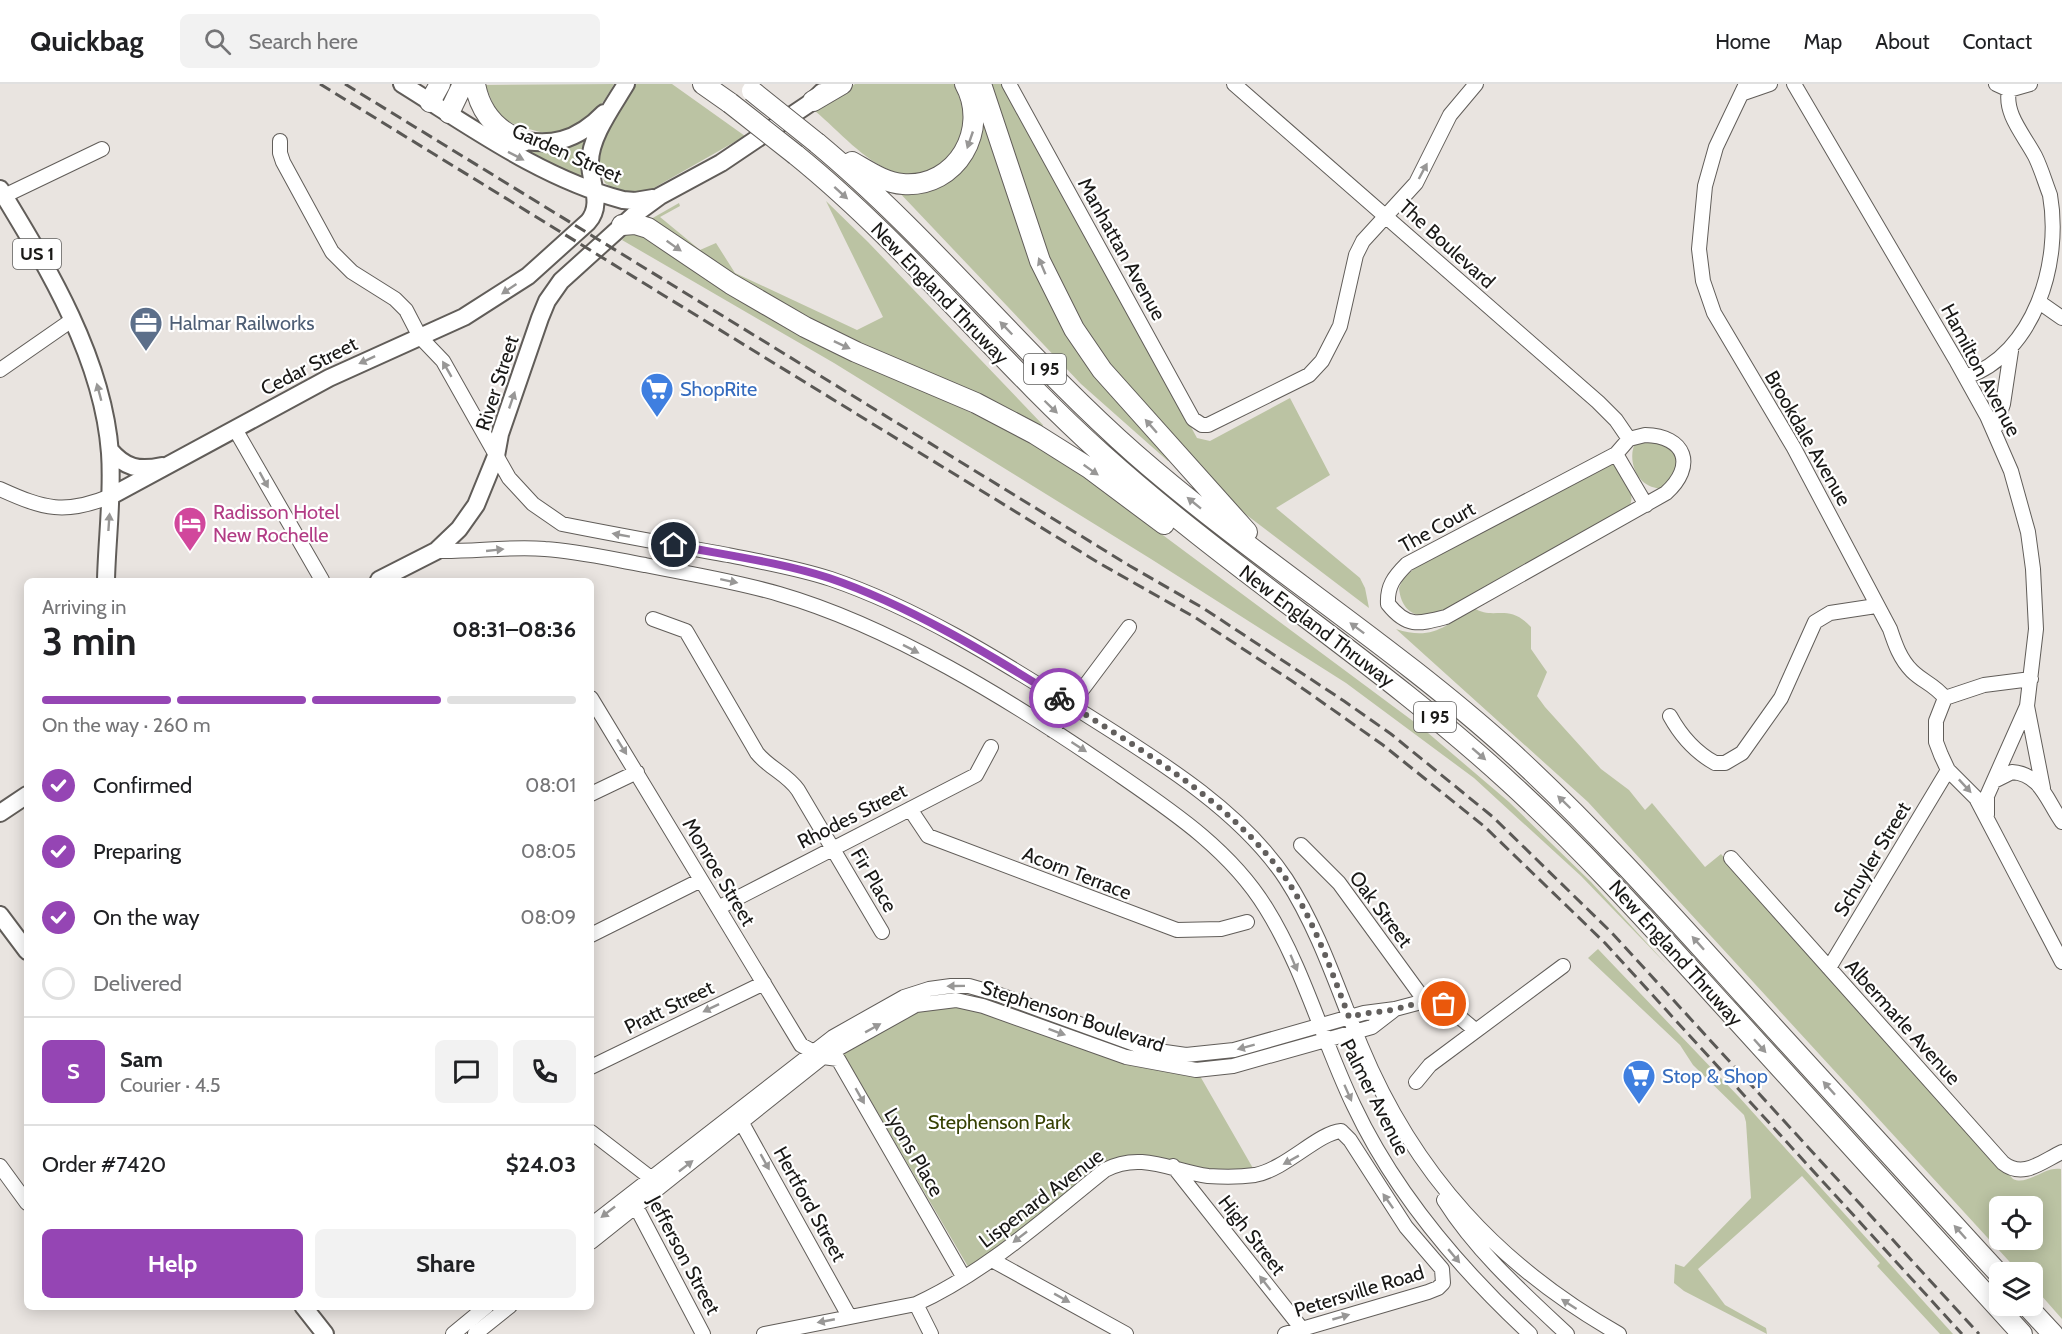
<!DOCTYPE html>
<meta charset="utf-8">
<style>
:root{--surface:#fff;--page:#f2f2f2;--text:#202124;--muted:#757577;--line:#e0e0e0;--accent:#9545b4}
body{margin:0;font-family:Cabin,sans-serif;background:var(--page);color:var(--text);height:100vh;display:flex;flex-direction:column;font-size:22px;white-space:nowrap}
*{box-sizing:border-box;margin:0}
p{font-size:20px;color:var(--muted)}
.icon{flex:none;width:33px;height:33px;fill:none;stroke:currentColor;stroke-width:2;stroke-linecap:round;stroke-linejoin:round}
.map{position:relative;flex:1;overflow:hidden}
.details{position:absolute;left:24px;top:494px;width:570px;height:732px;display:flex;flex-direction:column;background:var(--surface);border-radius:9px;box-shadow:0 3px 15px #0003}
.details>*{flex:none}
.tools{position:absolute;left:1989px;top:1112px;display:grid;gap:12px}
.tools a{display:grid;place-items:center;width:54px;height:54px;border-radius:9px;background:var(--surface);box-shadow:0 3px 15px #0003;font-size:30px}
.pin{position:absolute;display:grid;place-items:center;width:51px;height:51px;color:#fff;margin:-26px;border:3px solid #fff;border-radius:50%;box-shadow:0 2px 6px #0007}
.courier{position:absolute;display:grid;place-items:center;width:60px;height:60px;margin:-30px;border:4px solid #9545b4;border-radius:50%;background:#fff;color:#222;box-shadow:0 2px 8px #0007}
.summary em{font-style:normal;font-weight:700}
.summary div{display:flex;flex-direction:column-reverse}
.summary{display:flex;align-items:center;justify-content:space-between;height:102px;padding:0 18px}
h1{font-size:39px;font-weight:700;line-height:45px}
.bar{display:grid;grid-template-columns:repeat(4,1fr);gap:9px 6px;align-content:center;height:72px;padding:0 18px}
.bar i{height:8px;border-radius:4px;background:var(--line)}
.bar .selected{background:var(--accent)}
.bar p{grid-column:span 4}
.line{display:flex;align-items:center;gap:15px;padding:0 18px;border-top:2px solid var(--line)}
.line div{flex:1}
.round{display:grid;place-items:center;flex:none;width:63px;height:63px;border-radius:9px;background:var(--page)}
ol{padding:0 18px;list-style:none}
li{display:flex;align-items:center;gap:18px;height:66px}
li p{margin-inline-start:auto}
li .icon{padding:6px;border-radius:50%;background:var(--accent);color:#fff;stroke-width:4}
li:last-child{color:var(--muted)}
li i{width:33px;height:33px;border:3px solid var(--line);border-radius:50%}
.button{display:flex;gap:12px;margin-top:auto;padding:12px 18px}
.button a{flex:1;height:69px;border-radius:9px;background:var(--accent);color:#fff;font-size:24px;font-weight:700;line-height:69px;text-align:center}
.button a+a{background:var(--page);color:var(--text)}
header{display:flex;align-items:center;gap:36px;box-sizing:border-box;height:84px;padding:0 30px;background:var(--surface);border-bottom:2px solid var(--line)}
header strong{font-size:28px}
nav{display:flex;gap:33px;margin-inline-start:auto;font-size:21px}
.search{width:420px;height:54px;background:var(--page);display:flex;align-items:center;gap:15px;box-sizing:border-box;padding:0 21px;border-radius:9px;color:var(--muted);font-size:22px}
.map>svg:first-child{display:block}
</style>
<header>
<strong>Quickbag</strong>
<div class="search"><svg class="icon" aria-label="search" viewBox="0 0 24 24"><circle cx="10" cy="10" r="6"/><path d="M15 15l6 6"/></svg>Search here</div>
<nav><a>Home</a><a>Map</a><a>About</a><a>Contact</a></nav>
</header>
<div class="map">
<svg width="2062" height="1250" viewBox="0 0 2062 1250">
<rect width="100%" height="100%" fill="#e9e4e0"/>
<path fill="#bbc3a3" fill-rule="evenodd" d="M614,0C594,36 572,59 529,45C516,41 505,38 497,27C492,19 489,9 485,1Z
M636,0H672L745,52L645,109L619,108L605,99L599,85L601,59Z
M855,0H954C971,36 969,76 925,88C915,91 904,92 894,88C864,77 839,47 815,27Z
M990,0H1004L1197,354L1210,357L1290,314L1330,391L1276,424L1360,494L1365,504L1369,524L1240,426L1189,376L1122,299L1085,249L1057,199Z
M981,15L1048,214L1171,373L1168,377L1081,300L896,105L947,97Z
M585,55V88L582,94L521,66L564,63Z
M826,117L868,158L1043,341L1040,346L834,249L714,180L651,135L679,119L680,122L660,133L700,166L716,159L735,189L857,246L883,233Z
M636,148L927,308L1025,354L1074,385L1421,643L1509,718L1591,798L1668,882L1581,792L1474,694L1346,599L1151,475L834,279L622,156L627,150Z
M1646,354L1672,363L1680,383L1665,404C1639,408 1625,377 1636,357Z
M1610,378L1616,380C1624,394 1639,411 1627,426L1433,532C1413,534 1401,525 1399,504L1403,495L1417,482Z
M1474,524C1494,537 1508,518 1531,543V565L1547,588L1537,612L1545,623L1601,685L1629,706L1645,726L1652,719L1705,783L1721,770L2013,1095C2028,1102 2044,1082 2061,1085L2062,1235L2033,1202L2032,1188H2019L1588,718L1396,545C1432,557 1445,542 1474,524ZM2000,1122H2032V1155H2000Z
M1598,865L1739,1013L1953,1250H1940L1877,1182L1880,1179L1802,1092L1698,1185L1725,1221L1766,1244L1767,1250L1684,1207L1674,1199L1675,1180L1684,1183L1751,1114L1746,1038L1744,1031L1693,981L1680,961L1588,874Z
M932,922H957L990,929L1200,992L1254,1086L1206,1087L1126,1073L970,1186L841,966L909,929Z"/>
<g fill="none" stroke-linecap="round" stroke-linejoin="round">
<defs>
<path id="minor" d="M1009,0L1193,335L1202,341H1208L1309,291L1322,277L1340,242L1356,171L1363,157L1416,99L1450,31L1476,0
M1234,0L1598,318L1616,336L1629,355
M1746,0L1716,63L1705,102L1699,165L1703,197L1714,229L1794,364L1890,545C1895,560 1900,575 1912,587C1923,598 1934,600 1945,614
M1794,0L1957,278L1987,332L2011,387L2028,448L2033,485L2036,545L2027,622L2043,704
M1996,0L2009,6L2030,0
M1744,9L1770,0
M280,57V69L283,78L332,168L352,188L395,215L406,226L420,253L443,277L509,394L533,420L562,440C617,451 673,461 728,471C762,478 798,484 831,495C916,524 998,575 1074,623C1146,669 1238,722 1286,795C1319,846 1338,906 1361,962C1414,1090 1499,1182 1619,1250
M4,112L102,65
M2042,220L2062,234
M0,286L72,236
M1966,293C2034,270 2062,179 2050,111C2045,98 2041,84 2035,72C2024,51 2004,30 2009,6
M235,345L322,496
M1994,347L2003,320L2011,267
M1645,351C1686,352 1696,382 1666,409L1446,533C1419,540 1407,544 1388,520C1387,502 1394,493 1407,480L1616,370L1629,355Z
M1616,370L1646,421
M0,405C44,425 65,431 111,412
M436,467C473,468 509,462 545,465C578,467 611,475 645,481C690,490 735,497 779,510C890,542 1010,616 1105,681C1164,722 1228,762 1266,824C1304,885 1323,958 1354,1022C1395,1109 1460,1185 1530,1250
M653,535L686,547L757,669C769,684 787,690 798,706L882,848
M591,614L801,961L823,973L838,975L964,1194
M1945,614L1936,637V658L1941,671L1948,686L1976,714L2062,878
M1945,614L1984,601L2031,595
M1670,632C1681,652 1695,668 1715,679H1725L1742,669L1781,614L1815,538L1830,529L1876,522
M1052,646L1129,543
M1994,697L2012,688C2041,690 2047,717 2062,738
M591,710L637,688
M910,725L928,752L1177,846L1221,845L1247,838
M1987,731V712L2027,622
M1301,761L1339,799L1425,917
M1731,774L2003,1079C2023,1095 2041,1078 2062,1068
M718,824L976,691L991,663
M591,851L701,796
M1829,884L1948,686
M591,983L764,899
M1416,998L1430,981L1563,882
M738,1032L849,1232
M591,1048L656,1098
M0,1082L27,1119
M1173,1082L1302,1245
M632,1115L703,1250
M1444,1116C1476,1167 1523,1209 1567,1250
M591,1141L833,953L904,913L929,905L951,902H969L997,910L1151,966L1186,971L1234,966L1364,929L1395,925L1425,917L1444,920L1475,946
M591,1158L823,973L916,921L956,916L983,922L1126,973L1196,986L1233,982L1372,943L1394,926
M992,1176L1126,1250
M916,1220L931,1250
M453,1250L487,1222
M475,1250L510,1222
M764,1250L916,1220C986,1188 1045,1134 1105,1086C1141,1067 1172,1087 1208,1092C1222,1093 1241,1093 1255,1091C1286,1085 1318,1049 1341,1047L1350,1056L1406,1143L1442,1185L1443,1199L1438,1204L1428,1208L1285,1250"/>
<path id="major" d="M402,0C473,44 541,94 623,116L635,117L653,114
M512,54C550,64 577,57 604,29
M0,105C48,184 103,274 110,369C113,411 107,454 106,496
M110,366C125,384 139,387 162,382
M111,412L329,294L464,233L528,192L588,138C603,121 591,101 590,80C589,54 613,22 626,0
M379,496L436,467L459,445L476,421L496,372L500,350L540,234L547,217L561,197L634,131L660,112L721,79L813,17L822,8
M0,729L27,711
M0,831L27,867
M303,1222L325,1250"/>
<path id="highway" d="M475,0C480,28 496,47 523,57
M703,0L730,19
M981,0L1040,177L1074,245L1102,286L1247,448
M813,17L842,0
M430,18L440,0
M449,29L463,0
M817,59C931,154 1024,272 1135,370C1255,475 1392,560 1510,667C1593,743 1668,827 1744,911C1829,1004 1914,1098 2000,1191
M796,71C907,161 996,275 1102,370C1232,487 1381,580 1509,698C1589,771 1661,853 1734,933C1830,1039 1926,1144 2022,1250
M852,78C868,87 885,99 903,100C957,104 990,45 965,0
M622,141L635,140L648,144L731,200L805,243L856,268L976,319L1035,350L1089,384L1164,440
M2026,1221L2053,1250"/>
</defs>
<use href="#minor" stroke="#615d59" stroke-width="16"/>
<use href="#major" stroke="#615d59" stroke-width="20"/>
<use href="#highway" stroke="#615d59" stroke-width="22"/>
<use href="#minor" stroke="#fff" stroke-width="14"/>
<use href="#major" stroke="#fff" stroke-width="16"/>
<use href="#highway" stroke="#fff" stroke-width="20"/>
<path stroke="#5a5855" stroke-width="3" stroke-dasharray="12 6" stroke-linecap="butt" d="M320,0L1099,479L1196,534L1292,597L1383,661L1485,743L1605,859L1962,1250
M345,0L1130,482L1203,524L1344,617L1391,650L1493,733L1612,849L1979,1250"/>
<defs>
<path id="highway-bridge" d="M752,7L817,59
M730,19L796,71"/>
</defs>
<use href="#highway-bridge" stroke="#615d59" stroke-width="22" stroke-linecap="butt"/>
<use href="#highway-bridge" stroke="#fff" stroke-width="20"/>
</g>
<defs><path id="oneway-solid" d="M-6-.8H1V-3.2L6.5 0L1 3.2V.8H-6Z" transform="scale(1.5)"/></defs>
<g fill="#989796">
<use href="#oneway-solid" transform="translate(970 56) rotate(109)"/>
<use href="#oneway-solid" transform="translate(516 72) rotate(27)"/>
<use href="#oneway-solid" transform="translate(1423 87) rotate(-62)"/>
<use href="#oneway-solid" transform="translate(841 109) rotate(42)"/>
<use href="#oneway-solid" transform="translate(674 162) rotate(35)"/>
<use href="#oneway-solid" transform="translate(1042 182) rotate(-113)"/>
<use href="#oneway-solid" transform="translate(509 205) rotate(146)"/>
<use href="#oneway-solid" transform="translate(1006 244) rotate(-134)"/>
<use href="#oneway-solid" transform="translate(842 261) rotate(25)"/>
<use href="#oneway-solid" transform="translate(367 276) rotate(155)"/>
<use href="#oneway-solid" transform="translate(447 285) rotate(-120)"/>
<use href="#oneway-solid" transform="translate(99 308) rotate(-105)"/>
<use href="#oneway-solid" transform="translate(512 316) rotate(-71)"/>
<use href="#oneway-solid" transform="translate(1051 323) rotate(44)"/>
<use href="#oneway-solid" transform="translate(1151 342) rotate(-131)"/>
<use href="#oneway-solid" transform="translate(1091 386) rotate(35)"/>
<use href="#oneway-solid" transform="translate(264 396) rotate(61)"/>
<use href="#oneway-solid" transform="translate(1194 419) rotate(-141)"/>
<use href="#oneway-solid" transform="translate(109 438) rotate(-86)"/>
<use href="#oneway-solid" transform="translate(621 451) rotate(-170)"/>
<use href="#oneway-solid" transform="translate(495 466) rotate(-6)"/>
<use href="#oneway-solid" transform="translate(729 497) rotate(12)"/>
<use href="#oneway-solid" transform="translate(1357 544) rotate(-143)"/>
<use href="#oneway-solid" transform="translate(911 565) rotate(27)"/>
<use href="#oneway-solid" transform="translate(622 663) rotate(58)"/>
<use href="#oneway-solid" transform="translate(1079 663) rotate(33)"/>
<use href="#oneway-solid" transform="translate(1479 670) rotate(41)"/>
<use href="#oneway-solid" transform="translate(1965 702) rotate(47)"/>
<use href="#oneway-solid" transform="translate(1564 718) rotate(-136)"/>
<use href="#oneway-solid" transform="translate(1698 859) rotate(-132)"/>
<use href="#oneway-solid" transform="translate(1294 879) rotate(67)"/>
<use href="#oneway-solid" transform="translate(956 902) rotate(179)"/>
<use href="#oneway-solid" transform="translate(711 924) rotate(154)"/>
<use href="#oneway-solid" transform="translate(873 944) rotate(-29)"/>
<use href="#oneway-solid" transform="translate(1057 948) rotate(20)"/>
<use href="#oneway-solid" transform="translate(1760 962) rotate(48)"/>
<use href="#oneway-solid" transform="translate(1246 963) rotate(165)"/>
<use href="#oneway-solid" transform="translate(1829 1004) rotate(-132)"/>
<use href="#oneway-solid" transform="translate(1348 1009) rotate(66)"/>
<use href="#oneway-solid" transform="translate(860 1012) rotate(60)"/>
<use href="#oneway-solid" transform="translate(1291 1076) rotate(151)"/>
<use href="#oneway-solid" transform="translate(765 1078) rotate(61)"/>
<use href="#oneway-solid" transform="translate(686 1082) rotate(-38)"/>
<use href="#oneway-solid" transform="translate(1388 1117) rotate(-125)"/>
<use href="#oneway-solid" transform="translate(608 1128) rotate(142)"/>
<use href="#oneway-solid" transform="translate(1960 1148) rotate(-132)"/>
<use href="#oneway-solid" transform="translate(1020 1153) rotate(142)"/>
<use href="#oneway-solid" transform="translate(1454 1172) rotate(50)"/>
<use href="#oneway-solid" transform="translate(1265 1199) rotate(-128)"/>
<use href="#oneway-solid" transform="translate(1062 1214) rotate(29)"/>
<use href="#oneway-solid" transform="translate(1569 1220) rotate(-147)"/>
<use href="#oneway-solid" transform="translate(1341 1233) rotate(-16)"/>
<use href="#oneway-solid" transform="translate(826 1237) rotate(169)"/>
</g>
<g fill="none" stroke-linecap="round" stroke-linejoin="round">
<path stroke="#625f5d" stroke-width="6" stroke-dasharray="0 10.8" d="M1059,614C1138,664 1228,715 1284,792C1313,833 1331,886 1349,933C1364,929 1378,928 1392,926C1411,922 1424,914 1444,920"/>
<path stroke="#9545b4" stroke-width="8" d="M674,461C725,471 779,478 829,494C906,520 991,571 1059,614"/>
</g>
<defs>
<symbol id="office-pin" viewBox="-11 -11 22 30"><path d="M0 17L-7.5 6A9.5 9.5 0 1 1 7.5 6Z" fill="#5c6f8a" stroke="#fff"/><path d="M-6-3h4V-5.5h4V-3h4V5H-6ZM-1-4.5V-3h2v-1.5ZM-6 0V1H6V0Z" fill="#fff"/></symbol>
<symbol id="supermarket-pin" viewBox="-11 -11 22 30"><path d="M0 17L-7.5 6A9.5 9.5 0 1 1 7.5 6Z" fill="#3f7fe0" stroke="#fff"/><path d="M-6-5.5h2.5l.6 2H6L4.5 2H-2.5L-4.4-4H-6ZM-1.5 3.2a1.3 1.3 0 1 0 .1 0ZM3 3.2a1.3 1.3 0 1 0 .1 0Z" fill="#fff"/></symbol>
<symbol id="hotel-pin" viewBox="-11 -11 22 30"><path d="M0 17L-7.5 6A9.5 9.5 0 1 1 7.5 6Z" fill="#d1479c" stroke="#fff"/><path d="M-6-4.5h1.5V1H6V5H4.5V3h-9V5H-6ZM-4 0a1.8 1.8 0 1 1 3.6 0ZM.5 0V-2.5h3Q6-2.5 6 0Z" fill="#fff"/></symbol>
</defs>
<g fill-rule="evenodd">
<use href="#office-pin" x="127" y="220" width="38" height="52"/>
<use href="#supermarket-pin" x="638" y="286" width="38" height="52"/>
<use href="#hotel-pin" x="171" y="420" width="38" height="52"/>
<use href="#supermarket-pin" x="1620" y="973" width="38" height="52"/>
</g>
<g text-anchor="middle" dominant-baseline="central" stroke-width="4.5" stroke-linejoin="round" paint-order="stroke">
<g fill="#fff" stroke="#5e5d5c" stroke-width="1.5">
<rect x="13" y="155" width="48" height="30" rx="4.5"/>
<rect x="1024" y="270" width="42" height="30" rx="4.5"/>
<rect x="1414" y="618" width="42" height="30" rx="4.5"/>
</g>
<g font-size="18" font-weight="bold" fill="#191816">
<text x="37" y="170">US 1</text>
<text x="1045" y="285">I 95</text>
<text x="1435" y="633">I 95</text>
</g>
<g font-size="20" fill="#191816" stroke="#fff">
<text transform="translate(567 69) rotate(24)">Garden Street</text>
<text transform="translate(1447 160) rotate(42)">The Boulevard</text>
<text transform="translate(1122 165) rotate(61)">Manhattan Avenue</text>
<text transform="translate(940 209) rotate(46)">New England Thruway</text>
<text transform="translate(309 282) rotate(-27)">Cedar Street</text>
<text transform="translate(1981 286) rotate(62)">Hamilton Avenue</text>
<text transform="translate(497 299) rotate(-72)">River Street</text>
<text transform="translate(1808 354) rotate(60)">Brookdale Avenue</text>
<text transform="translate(1437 443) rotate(-29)">The Court</text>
<text transform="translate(1317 542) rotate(37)">New England Thruway</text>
<text transform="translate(852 732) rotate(-27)">Rhodes Street</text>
<text transform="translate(1872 775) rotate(-59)">Schuyler Street</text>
<text transform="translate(719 788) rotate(59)">Monroe Street</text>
<text transform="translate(1077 789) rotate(21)">Acorn Terrace</text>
<text transform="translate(874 796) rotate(59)">Fir Place</text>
<text transform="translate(1381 825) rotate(53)">Oak Street</text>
<text transform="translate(1676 869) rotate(48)">New England Thruway</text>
<text transform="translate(669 923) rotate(-26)">Pratt Street</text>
<text transform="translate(1073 932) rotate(18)">Stephenson Boulevard</text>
<text transform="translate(1903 938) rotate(48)">Albermarle Avenue</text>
<text transform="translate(1375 1013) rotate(63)">Palmer Avenue</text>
<text transform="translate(914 1068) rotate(60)">Lyons Place</text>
<text transform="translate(1041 1114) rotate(-37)">Lispenard Avenue</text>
<text transform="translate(810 1120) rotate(61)">Hertford Street</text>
<text transform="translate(1252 1151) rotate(52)">High Street</text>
<text transform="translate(684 1171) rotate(62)">Jefferson Street</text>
<text transform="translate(1359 1207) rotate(-17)">Petersville Road</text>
</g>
<g font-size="20" fill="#4e5e75" stroke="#fff" text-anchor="start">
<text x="169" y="239">Halmar Railworks</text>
</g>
<g font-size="20" fill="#366cbe" stroke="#fff" text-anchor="start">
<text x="680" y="305">ShopRite</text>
<text x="1662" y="992">Stop &amp; Shop</text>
</g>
<g font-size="20" fill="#b23c85" stroke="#fff" text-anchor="start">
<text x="213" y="428">Radisson Hotel<tspan x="213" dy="23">New Rochelle</tspan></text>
</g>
<g font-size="20" fill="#374203" stroke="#fff">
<text x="999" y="1038">Stephenson Park</text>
</g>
</g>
</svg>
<div class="tools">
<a><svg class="icon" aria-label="locate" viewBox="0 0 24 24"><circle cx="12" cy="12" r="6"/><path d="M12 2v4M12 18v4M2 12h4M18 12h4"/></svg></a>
<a><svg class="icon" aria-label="layers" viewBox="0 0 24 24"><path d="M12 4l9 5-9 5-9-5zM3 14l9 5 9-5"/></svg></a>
</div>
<div class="pin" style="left:1444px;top:920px;background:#ea580c"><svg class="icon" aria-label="bag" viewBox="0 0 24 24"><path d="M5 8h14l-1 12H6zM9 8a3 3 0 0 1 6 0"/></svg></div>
<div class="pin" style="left:674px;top:461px;background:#1f2937"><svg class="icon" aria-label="home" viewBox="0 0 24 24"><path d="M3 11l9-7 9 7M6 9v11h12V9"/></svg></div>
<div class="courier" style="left:1059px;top:614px"><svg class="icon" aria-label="bike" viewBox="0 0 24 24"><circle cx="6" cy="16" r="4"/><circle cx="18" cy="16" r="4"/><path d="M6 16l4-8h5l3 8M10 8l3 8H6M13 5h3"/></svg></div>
<section class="details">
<div class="summary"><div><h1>3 min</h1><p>Arriving in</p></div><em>08:31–08:36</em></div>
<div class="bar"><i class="selected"></i><i class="selected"></i><i class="selected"></i><i></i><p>On the way · 260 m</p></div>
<ol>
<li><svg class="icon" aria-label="check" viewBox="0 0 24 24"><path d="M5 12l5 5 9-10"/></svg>Confirmed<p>08:01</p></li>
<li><svg class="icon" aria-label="check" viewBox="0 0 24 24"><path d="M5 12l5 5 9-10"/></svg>Preparing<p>08:05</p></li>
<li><svg class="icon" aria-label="check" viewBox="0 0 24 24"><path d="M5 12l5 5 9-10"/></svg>On the way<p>08:09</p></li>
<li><i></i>Delivered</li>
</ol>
<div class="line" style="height:108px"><b class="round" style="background:var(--accent);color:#fff">S</b><div><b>Sam</b><p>Courier · 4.5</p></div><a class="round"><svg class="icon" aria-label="chat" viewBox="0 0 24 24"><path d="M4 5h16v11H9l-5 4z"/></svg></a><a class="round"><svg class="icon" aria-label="phone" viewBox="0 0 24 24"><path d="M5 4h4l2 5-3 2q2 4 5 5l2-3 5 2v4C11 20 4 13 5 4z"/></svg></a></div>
<div class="line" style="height:78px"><div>Order #7420</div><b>$24.03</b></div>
<div class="button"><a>Help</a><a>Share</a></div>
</section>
</div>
